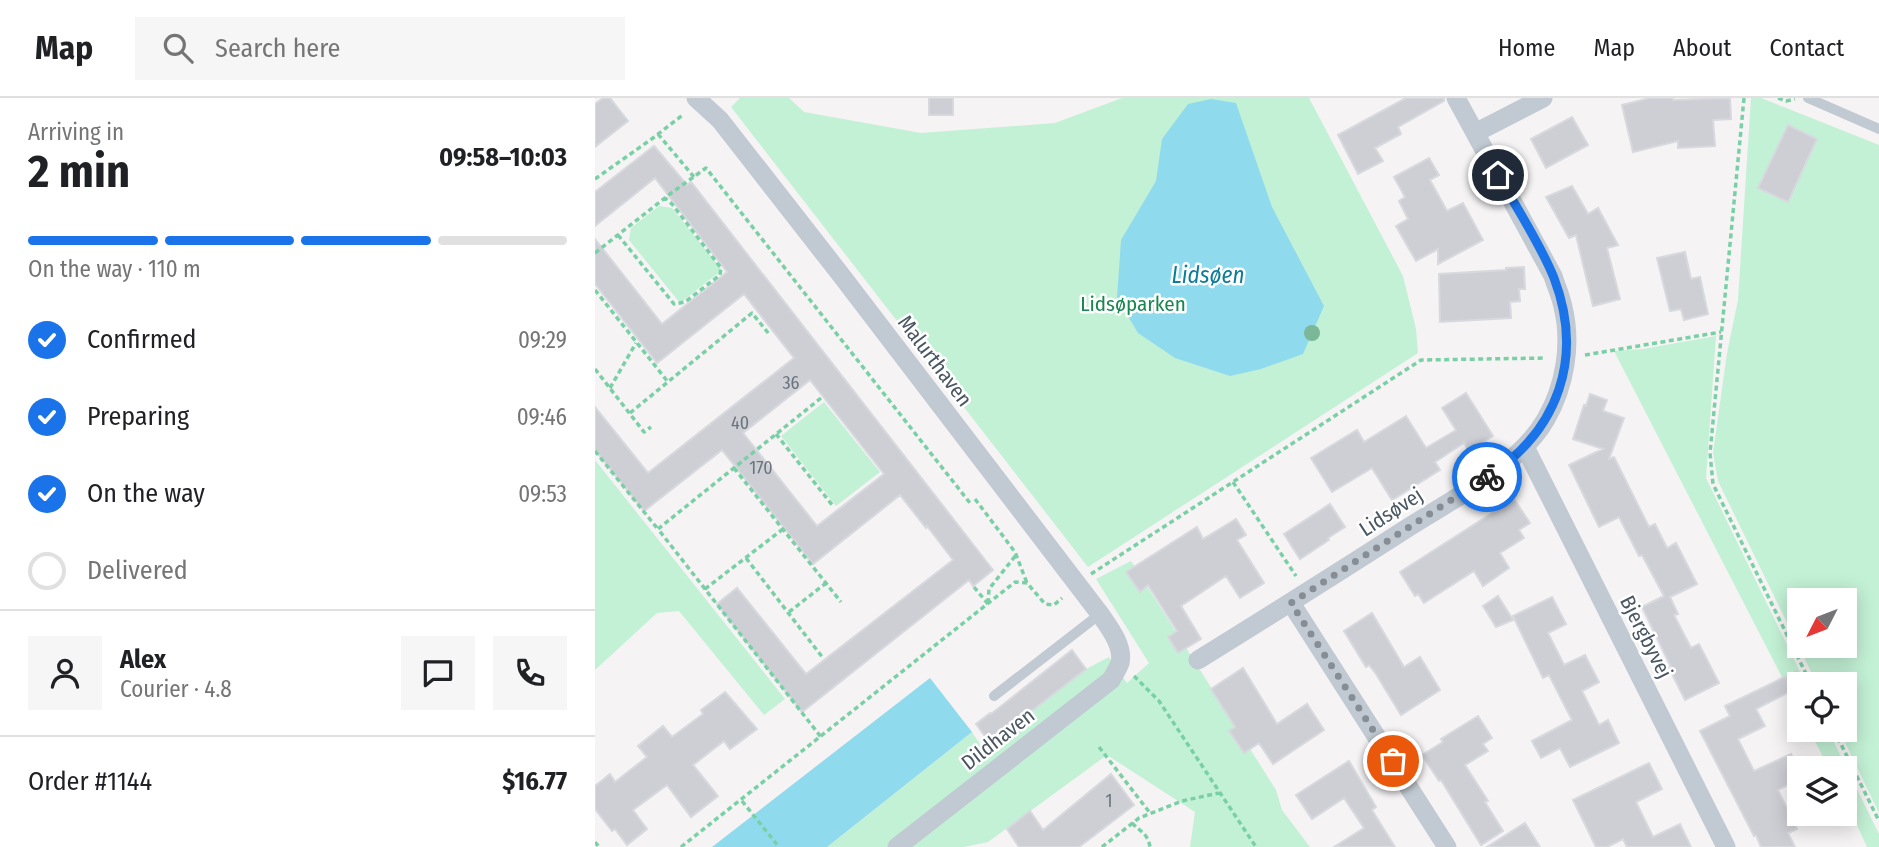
<!DOCTYPE html>
<meta charset="utf-8">
<style>
:root{--surface:#fff;--page:#f6f6f6;--text:#202124;--muted:#757577;--line:#e0e0e0;--accent:#1a73e8}
body{margin:0;font-family:"Fira Sans Condensed",sans-serif;background:var(--page);color:var(--text);height:100vh;display:flex;flex-direction:column;font-size:26px;white-space:nowrap}
*{box-sizing:border-box;margin:0}
p{font-size:23px;color:var(--muted)}
.icon{flex:none;width:38px;height:38px;fill:none;stroke:currentColor;stroke-width:2;stroke-linecap:round;stroke-linejoin:round}
.map{position:relative;flex:1;overflow:hidden}
.sheet{display:flex;flex-direction:column;background:var(--surface);width:595px}
.sheet>*{flex:none}
.needle{width:46px;rotate:228deg}
.tools{position:absolute;left:1192px;top:490px;display:grid;gap:14px}
.tools a{display:grid;place-items:center;width:70px;height:70px;border-radius:0px;background:var(--surface);box-shadow:0 4px 18px #0003;font-size:35px}
.pin{position:absolute;display:grid;place-items:center;width:60px;height:60px;color:#fff;margin:-30px;border:4px solid #fff;border-radius:50%;box-shadow:0 2px 7px #0007}
.courier{position:absolute;display:grid;place-items:center;width:70px;height:70px;margin:-35px;border:5px solid #1a73e8;border-radius:50%;background:#fff;color:#222;box-shadow:0 2px 9px #0007}
.headline em{font-style:normal;font-weight:700}
.headline div{display:flex;flex-direction:column-reverse}
.headline{display:flex;align-items:center;justify-content:space-between;height:119px;padding:0 28px}
h1{font-size:46px;font-weight:700;line-height:52px}
.bar{display:grid;grid-template-columns:repeat(4,1fr);gap:10px 7px;align-content:center;height:84px;padding:0 28px}
.bar i{height:9px;border-radius:5px;background:var(--line)}
.bar .current{background:var(--accent)}
.bar p{grid-column:span 4}
.line{display:flex;align-items:center;gap:18px;padding:0 28px;border-top:2px solid var(--line)}
.line div{flex:1}
.round{display:grid;place-items:center;flex:none;width:74px;height:74px;border-radius:0px;background:var(--page)}
ol{padding:0 28px;list-style:none}
li{display:flex;align-items:center;gap:21px;height:77px}
li p{margin-inline-start:auto}
li .icon{padding:7px;border-radius:50%;background:var(--accent);color:#fff;stroke-width:4}
li:last-child{color:var(--muted)}
li i{width:38px;height:38px;border:4px solid var(--line);border-radius:50%}
header{display:flex;align-items:center;gap:42px;box-sizing:border-box;height:98px;padding:0 35px;background:var(--surface);border-bottom:2px solid var(--line)}
header strong{font-size:33px}
nav{display:flex;gap:38px;margin-inline-start:auto;font-size:24px}
.search{width:490px;height:63px;background:var(--page);display:flex;align-items:center;gap:18px;box-sizing:border-box;padding:0 24px;border-radius:0px;color:var(--muted);font-size:26px}
main{display:flex;flex:1;min-height:0}
.map>svg:first-child{display:block}
</style>
<header>
<strong>Map</strong>
<div class="search"><svg class="icon" aria-label="search" viewBox="0 0 24 24"><circle cx="10" cy="10" r="6"/><path d="M15 15l6 6"/></svg>Search here</div>
<nav><a>Home</a><a>Map</a><a>About</a><a>Contact</a></nav>
</header>
<main>
<section class="sheet">
<div class="headline"><div><h1>2 min</h1><p>Arriving in</p></div><em>09:58–10:03</em></div>
<div class="bar"><i class="current"></i><i class="current"></i><i class="current"></i><i></i><p>On the way · 110 m</p></div>
<ol>
<li><svg class="icon" aria-label="check" viewBox="0 0 24 24"><path d="M5 12l5 5 9-10"/></svg>Confirmed<p>09:29</p></li>
<li><svg class="icon" aria-label="check" viewBox="0 0 24 24"><path d="M5 12l5 5 9-10"/></svg>Preparing<p>09:46</p></li>
<li><svg class="icon" aria-label="check" viewBox="0 0 24 24"><path d="M5 12l5 5 9-10"/></svg>On the way<p>09:53</p></li>
<li><i></i>Delivered</li>
</ol>
<div class="line" style="height:126px"><a class="round"><svg class="icon" aria-label="person" viewBox="0 0 24 24"><circle cx="12" cy="8" r="4"/><path d="M4 21q1-7 8-7t8 7"/></svg></a><div><b>Alex</b><p>Courier · 4.8</p></div><a class="round"><svg class="icon" aria-label="chat" viewBox="0 0 24 24"><path d="M4 5h16v11H9l-5 4z"/></svg></a><a class="round"><svg class="icon" aria-label="phone" viewBox="0 0 24 24"><path d="M5 4h4l2 5-3 2q2 4 5 5l2-3 5 2v4C11 20 4 13 5 4z"/></svg></a></div>
<div class="line" style="height:91px"><div>Order #1144</div><b>$16.77</b></div>
</section>
<div class="map">
<svg width="1284" height="749" viewBox="0 0 1284 749">
<rect width="100%" height="100%" fill="#f5f3f3"/>
<path fill="#c3f1d5" fill-rule="evenodd" d="M145,0H194L209,14L326,35L460,25L527,0H714L808,178L821,231L823,255L493,469L136,9Z
M1156,0H1166L1284,47V715L1244,632H1250V586H1222L1123,383L1118,355L1132,255L1143,202ZM1204,502H1250V548H1204Z
M64,108L77,110L127,172L85,205L34,142L36,130Z
M1121,238L1111,380L1211,586H1204V612L1019,253L1048,251Z
M229,304L285,374L241,408L186,338Z
M0,362L190,601L169,617L84,513L62,515L0,572Z
M536,463L681,692L687,712L715,749H595L600,714L512,657L393,744L369,749H232L377,634L388,651L491,571L514,559L532,585L554,565L501,481Z
M1214,632H1233L1284,736V749H1272L1250,701V670H1234Z"/>
<path fill="#90daee" d="M616,1L641,5L677,109L729,208L708,256L666,271L635,278L580,260L543,235L522,200L526,142L561,83L567,41L593,6Z
M335,580L377,634L232,749H117Z"/>
<path fill="#cdcfd5" stroke="#d7d9de" stroke-width="2" fill-rule="evenodd" d="M8,0H15L33,23L0,49V6Z
M334,0H358V17H334Z
M811,0H849V3L803,29L806,36L780,50L788,63L763,76L743,37Z
M1055,0H1078V2L1135,0L1136,21L1118,22L1120,48L1083,50V43L1038,54L1027,7Z
M977,19L993,47L951,70L936,41Z
M1193,27L1222,41L1193,104L1163,90Z
M59,48L92,87L96,84L398,472L378,488L374,482L207,614L122,506L142,490L211,576L358,462L332,428L331,430L305,397L218,466L127,352L49,413L0,352V309L53,375L199,260L149,196L62,265L0,186V141L67,226L132,174L60,80L0,128V94ZM215,282L289,376L222,428L148,335Z
M834,60L844,77L835,82L852,113L868,105L888,142L843,166V151L821,163L801,128L813,121L804,103L810,99L799,79Z
M977,88L993,116L1003,110L1023,147L1012,150L1025,201L998,208L981,137L974,140L951,99Z
M1090,154L1096,181L1105,179L1113,216L1089,222L1086,211L1075,213L1062,160Z
M929,169L930,191H924L925,203L915,204L916,220L845,224L844,176L911,172V170Z
M871,295L898,338L874,353L869,345L840,364L845,372L797,402L777,370L737,394L716,360L762,332L769,344L811,318L831,350L861,332L847,310Z
M995,296L1012,302L1008,313L1029,320L1014,361L1019,359L1054,429L1060,426L1072,450L1081,445L1102,486L1075,499L1083,516L1079,517L1096,550L1104,546L1124,585L1090,602L1074,570L1076,569L1047,509L1069,498L1047,457L1044,458L1024,419L1004,429L974,367L1008,351L978,341L989,307L991,308Z
M919,401L935,425L924,432L929,440L905,455L914,470L888,488L879,473L829,505L823,496L820,498L805,474Z
M735,406L750,429L733,440L734,442L705,461L689,436Z
M641,421L651,437L642,442L669,485L645,500L631,478L586,508L606,541L583,555L573,539L582,533L553,487L545,494L531,474L602,429L608,441Z
M903,498L918,522L901,529L888,508Z
M957,499L971,526L953,535L969,567L990,557L1004,584L987,593L1004,627L1013,622L1024,645L975,669L965,650L946,660L937,643L977,622L954,577L948,580L918,518Z
M777,515L809,569L825,559L845,592L806,617L781,576L774,567L771,569L749,533Z
M477,552L491,571L395,645L381,626L395,615L396,616Z
M648,570L682,626L712,606L729,632L678,666L664,645L649,655L634,633L640,629L616,591Z
M1202,573L1208,586H1204V589L1161,611L1170,628L1143,641L1159,673L1196,656L1204,673V678L1197,681L1198,684L1183,692L1202,731L1193,735L1200,749H1166L1161,737L1159,738L1105,633L1135,618L1130,608Z
M130,594L162,631L135,651L129,643L98,667L123,698L96,719L72,687L38,712L52,731L32,747L20,731L17,733L0,711V688L15,676L20,684L52,659L43,648L68,628L77,639L108,616L106,612Z
M883,618L897,640L888,646L893,653L870,667L893,703L890,704L908,733L886,747L846,682L844,683L827,657L848,644L846,641Z
M754,663L781,709L777,712L800,749H739L769,730L749,700L717,721L701,697Z
M1054,665L1067,691L1041,704L1058,739L1085,726L1096,749H1032L1028,741L1012,749H1001L978,702Z
M516,676L539,707L484,749H424L412,731L435,713L448,732Z
M930,725L945,749H892Z"/>
<g fill="none" stroke-linecap="round" stroke-linejoin="round">
<path stroke="#7ad0a6" stroke-width="3.5" stroke-dasharray="5 3.5" stroke-linecap="butt" d="M1149,0L1115,355L1118,386L1216,586
M1183,0L1191,3L1200,1
M63,36L99,79
M0,81L58,40L89,16
M23,137L79,206L90,204L125,177L126,170L77,106L70,100
M0,155L75,96L111,70L375,405
M0,192L73,284
M990,257L1126,234
M0,271L49,334L56,329
M15,290L41,245
M226,300L63,431L226,639
M35,315L157,215L174,236
M181,336L238,408
M0,353L62,430
M139,370L246,504
M638,384L701,478
M380,401L420,454L432,485
M151,460L228,560
M496,476L826,262L951,260
M379,489L393,506
M110,491L188,431
M393,505L394,491L421,457
M194,514L231,485
M539,578L564,603L661,749
M1239,632L1284,723
M504,649L555,715
M147,703L184,749
M537,725C546,734 553,736 555,749
M0,744L4,749
M86,749L420,484L432,485L450,506L459,507L467,500
M507,749L544,720L587,703L624,695"/>
<path stroke="#c1cad2" stroke-width="10" d="M1213,0L1284,31
M399,598L505,516"/>
<path stroke="#c1cad2" stroke-width="19" d="M101,0L125,22L246,177L505,516C514,529 529,548 525,565C523,570 519,577 516,582L302,749
M880,35L948,0
M930,349L1131,749
M696,505L852,749
M603,562C674,518 744,474 814,429C858,401 925,367 951,321C970,288 977,246 968,209C966,198 961,188 958,178L861,0"/>
</g>
<circle fill="#7bb799" cx="717" cy="235" r="8"/>
<g fill="none" stroke-linecap="round" stroke-linejoin="round">
<path stroke="#868d94" stroke-width="7" stroke-dasharray="0 12.6" d="M798,663L696,505L892,379"/>
<path stroke="#1a73e8" stroke-width="9" d="M892,379C964,333 989,259 959,180C946,147 921,109 903,77"/>
</g>
<g text-anchor="middle" dominant-baseline="central" stroke-width="5" stroke-linejoin="round" paint-order="stroke">
<g font-size="18" fill="#6b747e">
<text x="196" y="285">36</text>
<text x="145" y="325">40</text>
<text x="166" y="370">170</text>
<text x="514" y="703">1</text>
</g>
<g font-size="21" fill="#17864f" stroke="#fff">
<text x="538" y="206">Lidsøparken</text>
</g>
<g font-size="21" fill="#4a5661" stroke="#fff">
<text transform="translate(340 263) rotate(53)">Malurthaven</text>
<text transform="translate(796 414) rotate(-33)">Lidsøvej</text>
<text transform="translate(1051 539) rotate(63)">Bjergbyvej</text>
<text transform="translate(403 641) rotate(-38)">Dildhaven</text>
</g>
<g font-size="23" font-style="italic" fill="#0c7c9b" stroke="#fff">
<text x="613" y="177">Lidsøen</text>
</g>
</g>
</svg>
<div class="tools">
<a><svg class="needle" viewBox="-14 -14 28 28"><path d="M0-13l5 13h-10z" fill="#e53935"/><path d="M0 13l5-13h-10z" fill="#757577"/></svg></a>
<a><svg class="icon" aria-label="locate" viewBox="0 0 24 24"><circle cx="12" cy="12" r="6"/><path d="M12 2v4M12 18v4M2 12h4M18 12h4"/></svg></a>
<a><svg class="icon" aria-label="layers" viewBox="0 0 24 24"><path d="M12 4l9 5-9 5-9-5zM3 14l9 5 9-5"/></svg></a>
</div>
<div class="pin" style="left:798px;top:663px;background:#ea580c"><svg class="icon" aria-label="bag" viewBox="0 0 24 24"><path d="M5 8h14l-1 12H6zM9 8a3 3 0 0 1 6 0"/></svg></div>
<div class="pin" style="left:903px;top:77px;background:#1f2937"><svg class="icon" aria-label="home" viewBox="0 0 24 24"><path d="M3 11l9-7 9 7M6 9v11h12V9"/></svg></div>
<div class="courier" style="left:892px;top:379px"><svg class="icon" aria-label="bike" viewBox="0 0 24 24"><circle cx="6" cy="16" r="4"/><circle cx="18" cy="16" r="4"/><path d="M6 16l4-8h5l3 8M10 8l3 8H6M13 5h3"/></svg></div>
</div>
</main>
